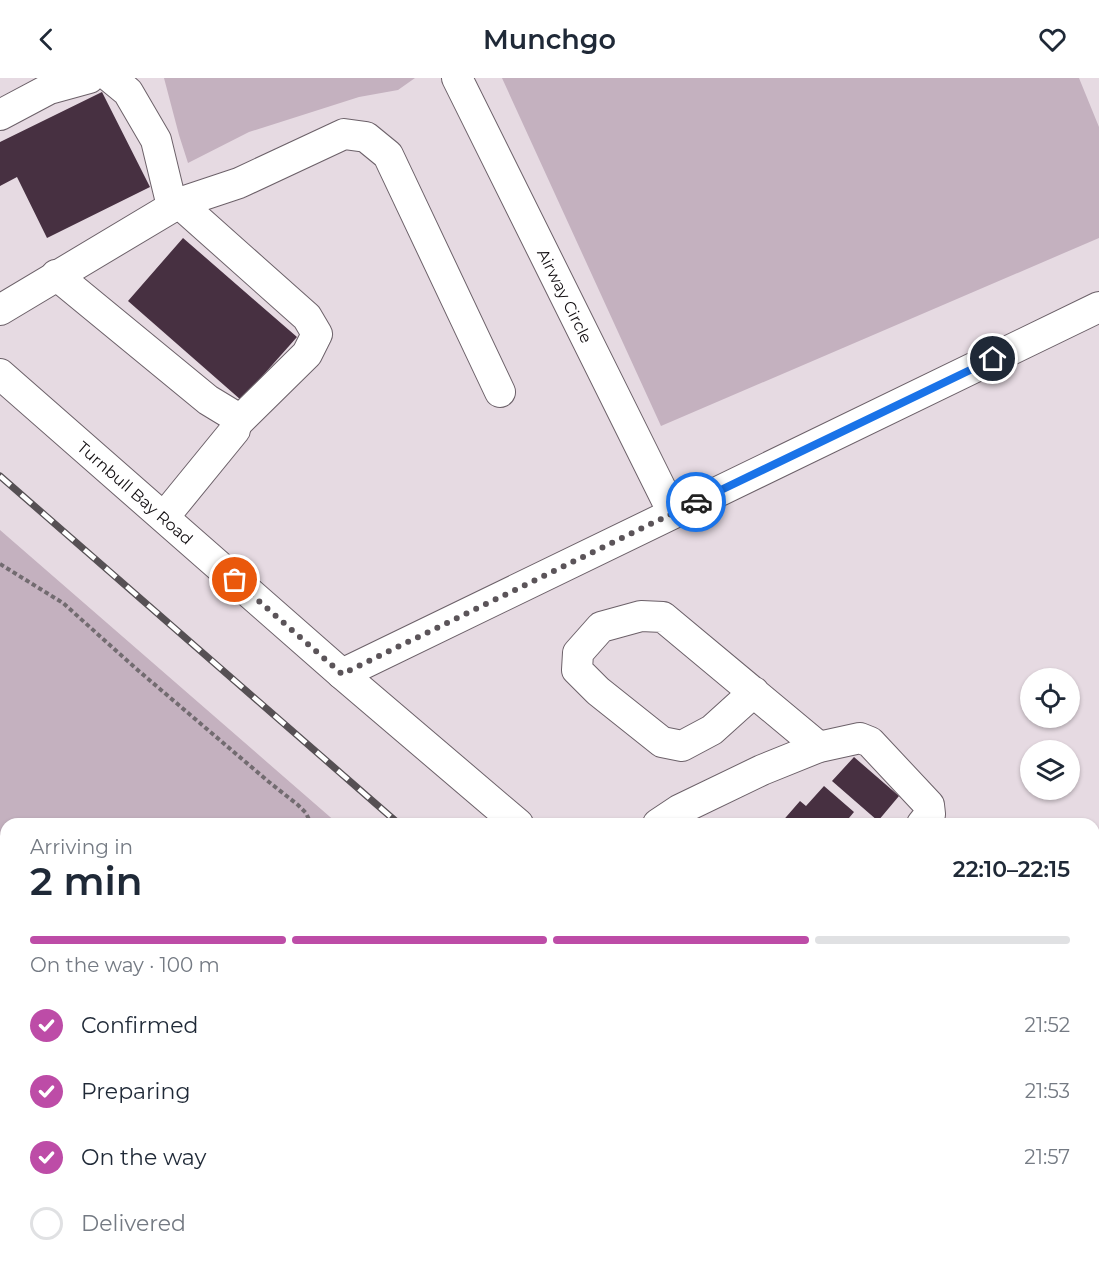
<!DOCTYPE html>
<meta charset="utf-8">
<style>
:root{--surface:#fff;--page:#f6f6f7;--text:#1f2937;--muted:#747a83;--line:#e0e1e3;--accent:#bd4ca7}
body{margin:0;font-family:Montserrat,sans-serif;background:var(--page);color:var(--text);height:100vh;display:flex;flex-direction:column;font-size:22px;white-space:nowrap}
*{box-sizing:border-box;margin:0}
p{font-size:20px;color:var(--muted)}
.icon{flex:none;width:33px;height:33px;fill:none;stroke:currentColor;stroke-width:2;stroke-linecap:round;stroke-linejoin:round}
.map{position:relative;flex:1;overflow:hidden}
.drawer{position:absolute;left:0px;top:740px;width:1100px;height:452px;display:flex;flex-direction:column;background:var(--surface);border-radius:18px 18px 0 0;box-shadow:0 2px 4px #0004}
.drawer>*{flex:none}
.controls{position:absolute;left:1020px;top:590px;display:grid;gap:12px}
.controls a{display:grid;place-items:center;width:60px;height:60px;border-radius:50%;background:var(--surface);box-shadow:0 2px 4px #0004;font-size:30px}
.pin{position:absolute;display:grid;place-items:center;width:51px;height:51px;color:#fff;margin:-26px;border:3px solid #fff;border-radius:50%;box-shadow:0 2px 6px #0007}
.courier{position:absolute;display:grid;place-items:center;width:60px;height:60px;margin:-30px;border:4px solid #1a73e8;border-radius:50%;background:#fff;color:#222;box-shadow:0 2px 8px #0007}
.head em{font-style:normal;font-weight:600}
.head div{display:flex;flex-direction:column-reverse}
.head{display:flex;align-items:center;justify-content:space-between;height:102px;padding:0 30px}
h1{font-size:39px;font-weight:600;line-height:45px}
.bar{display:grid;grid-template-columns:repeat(4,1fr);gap:9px 6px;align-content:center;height:72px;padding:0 30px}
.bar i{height:8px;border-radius:4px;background:var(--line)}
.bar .current{background:var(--accent)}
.bar p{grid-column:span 4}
ol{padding:0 30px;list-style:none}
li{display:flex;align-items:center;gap:18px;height:66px}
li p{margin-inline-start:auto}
li .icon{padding:6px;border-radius:50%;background:var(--accent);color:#fff;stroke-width:4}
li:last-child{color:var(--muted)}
li i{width:33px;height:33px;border:3px solid var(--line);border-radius:50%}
header{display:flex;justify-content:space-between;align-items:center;height:78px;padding:0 30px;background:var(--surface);font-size:27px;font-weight:600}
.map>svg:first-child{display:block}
</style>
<header><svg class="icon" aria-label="back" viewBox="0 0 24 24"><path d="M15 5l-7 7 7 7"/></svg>Munchgo<svg class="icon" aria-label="heart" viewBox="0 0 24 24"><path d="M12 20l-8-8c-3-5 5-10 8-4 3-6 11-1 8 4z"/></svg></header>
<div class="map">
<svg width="1099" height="1190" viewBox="0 0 1099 1190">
<rect width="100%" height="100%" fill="#e6dae2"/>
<path fill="#c4b1bf" d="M164,0H415L398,12L359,19L249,54L188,85L179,57Z
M502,0H1079L1099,49V160L661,348Z
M0,452L337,745L6,746V1185H843L849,1190H0Z"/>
<path fill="#9b8093" d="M1099,895V1001L1094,1008V901Z"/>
<path fill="#473041" d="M102,14L150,109L47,160L17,99L0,108V64Z
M183,160L297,259L241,322L128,223Z
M854,679L899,718L878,743L832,703Z
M824,708L854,734L844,746H780L800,723L806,728Z"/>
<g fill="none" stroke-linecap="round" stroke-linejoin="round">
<defs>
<g id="minor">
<path d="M111,0L128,14L156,62L170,120L179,125L239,105L344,56L366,59L388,77L500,314"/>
<path id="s1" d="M457,0L673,435"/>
<path d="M0,37L49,11L89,0"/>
<path d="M56,197L208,322L236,339L235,352L164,439"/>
<path d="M0,232L179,125L307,239L317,256L307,276L236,346"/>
<path id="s2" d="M0,296L342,596L518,746"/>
<path d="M342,596L1099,229"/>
<path d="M754,614L712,652L682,668L662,664L598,613L577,592L578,575L601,549L641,538L663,539L819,669"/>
<path d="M658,746L679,732L762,692L819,669L860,660L870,664L929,727L930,736L922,746"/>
<path d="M1059,1185L1066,1190"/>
</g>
</defs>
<use href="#minor" stroke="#6c6169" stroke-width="32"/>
<path stroke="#726b70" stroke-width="4" stroke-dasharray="4.5 3" stroke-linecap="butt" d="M0,486L63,525L140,594L269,704L298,727L306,735L311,746
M6,1058L4,1085L6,1123
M9,1185V1190
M428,1185L437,1190
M784,1185L790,1190"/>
<use href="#minor" stroke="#fff" stroke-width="30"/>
<defs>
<path id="rail" d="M0,398L399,746
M903,1185L909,1190"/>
</defs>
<use href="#rail" stroke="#565054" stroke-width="7"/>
<use href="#rail" stroke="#fff" stroke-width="4.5" stroke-dasharray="14" stroke-linecap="butt"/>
</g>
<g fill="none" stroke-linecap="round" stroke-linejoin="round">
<path stroke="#5b5459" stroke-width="6" stroke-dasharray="0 10.8" d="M235,502L342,596L696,424"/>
<path stroke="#1a73e8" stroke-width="8" d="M696,424L993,281"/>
</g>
<g text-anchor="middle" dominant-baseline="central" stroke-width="6" stroke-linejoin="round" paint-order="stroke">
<g font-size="16" fill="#100c0f" stroke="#fff">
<text stroke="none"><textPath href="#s1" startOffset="243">Airway Circle</textPath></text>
<text stroke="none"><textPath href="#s2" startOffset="180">Turnbull Bay Road</textPath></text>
</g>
</g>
</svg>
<div class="controls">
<a><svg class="icon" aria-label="locate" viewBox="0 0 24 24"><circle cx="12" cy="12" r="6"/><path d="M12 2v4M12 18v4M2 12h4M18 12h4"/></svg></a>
<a><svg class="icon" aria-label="layers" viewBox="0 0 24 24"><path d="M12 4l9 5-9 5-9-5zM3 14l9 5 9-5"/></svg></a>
</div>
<div class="pin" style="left:235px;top:502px;background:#ea580c"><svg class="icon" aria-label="bag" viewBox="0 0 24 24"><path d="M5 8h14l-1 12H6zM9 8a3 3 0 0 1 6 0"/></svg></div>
<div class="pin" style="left:993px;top:281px;background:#1f2937"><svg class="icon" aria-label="home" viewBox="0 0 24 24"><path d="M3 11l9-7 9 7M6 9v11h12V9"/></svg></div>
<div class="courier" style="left:696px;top:424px"><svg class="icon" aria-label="car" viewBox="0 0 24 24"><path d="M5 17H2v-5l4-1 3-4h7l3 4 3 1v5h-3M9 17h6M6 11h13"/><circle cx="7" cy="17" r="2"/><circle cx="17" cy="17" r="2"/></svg></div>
<section class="drawer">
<div class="head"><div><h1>2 min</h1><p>Arriving in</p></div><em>22:10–22:15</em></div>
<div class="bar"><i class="current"></i><i class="current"></i><i class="current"></i><i></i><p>On the way · 100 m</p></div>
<ol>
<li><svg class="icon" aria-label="check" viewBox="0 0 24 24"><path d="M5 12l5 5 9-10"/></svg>Confirmed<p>21:52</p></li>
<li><svg class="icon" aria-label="check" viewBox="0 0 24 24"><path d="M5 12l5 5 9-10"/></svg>Preparing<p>21:53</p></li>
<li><svg class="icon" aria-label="check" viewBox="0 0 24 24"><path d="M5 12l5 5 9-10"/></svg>On the way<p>21:57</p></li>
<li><i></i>Delivered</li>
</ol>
</section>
</div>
